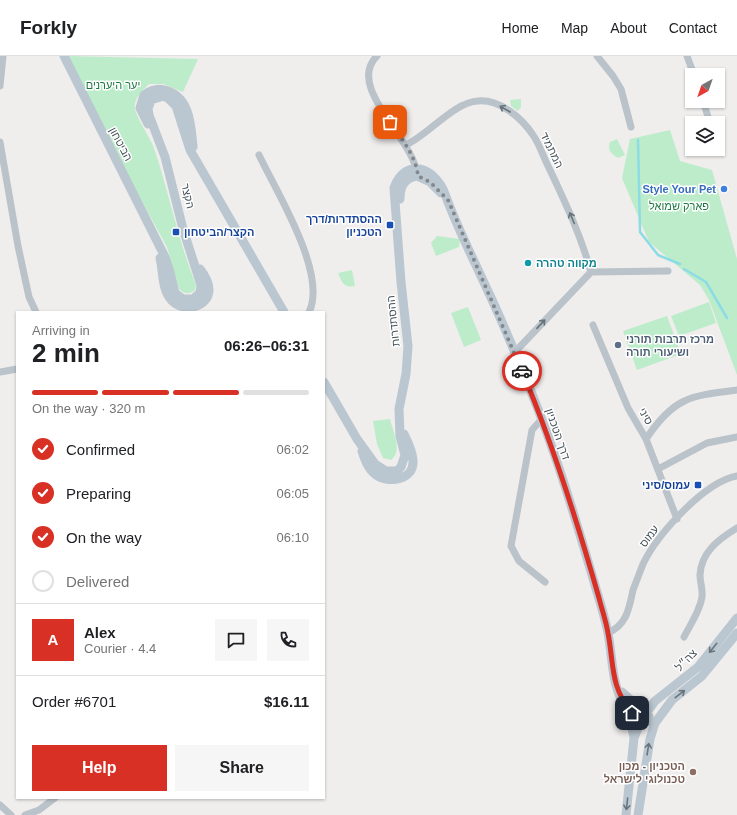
<!DOCTYPE html>
<meta charset="utf-8">
<style>
:root{--surface:#fff;--page:#f6f6f6;--text:#202124;--muted:#757577;--line:#e0e0e0;--accent:#d93025}
body{margin:0;font-family:Arial,Heebo,sans-serif;background:var(--page);color:var(--text);height:100vh;display:flex;flex-direction:column;font-size:15px;white-space:nowrap}
*{box-sizing:border-box;margin:0}
p{font-size:13px;color:var(--muted)}
.icon{flex:none;width:22px;height:22px;fill:none;stroke:currentColor;stroke-width:2;stroke-linecap:round;stroke-linejoin:round}
.map{position:relative;flex:1;overflow:hidden}
.panel{position:absolute;left:16px;top:255px;width:309px;height:488px;display:flex;flex-direction:column;background:var(--surface);border-radius:0px;box-shadow:0 1px 3px #0004}
.panel>*{flex:none}
.needle{width:26px;rotate:220deg}
.fabs{position:absolute;left:685px;top:12px;display:grid;gap:8px}
.fabs a{display:grid;place-items:center;width:40px;height:40px;border-radius:0px;background:var(--surface);box-shadow:0 1px 3px #0004;font-size:20px}
.pin{position:absolute;display:grid;place-items:center;width:34px;height:34px;color:#fff;margin:-17px;border-radius:8px;box-shadow:0 2px 6px #0006}
.courier{position:absolute;display:grid;place-items:center;width:40px;height:40px;margin:-20px;border:3px solid #d93025;border-radius:50%;background:#fff;color:#222;box-shadow:0 1px 5px #0007}
.summary em{font-style:normal;font-weight:700}
.summary div{display:flex;flex-direction:column-reverse}
.summary{display:flex;align-items:center;justify-content:space-between;height:68px;padding:0 16px}
h1{font-size:26px;font-weight:700;line-height:30px}
.bar{display:grid;grid-template-columns:repeat(4,1fr);gap:6px 4px;align-content:center;height:48px;padding:0 16px}
.bar i{height:5px;border-radius:3px;background:var(--line)}
.bar .on{background:var(--accent)}
.bar p{grid-column:span 4}
.line{display:flex;align-items:center;gap:10px;padding:0 16px;border-top:1px solid var(--line)}
.line div{flex:1}
.round{display:grid;place-items:center;flex:none;width:42px;height:42px;border-radius:0px;background:var(--page)}
ol{padding:0 16px;list-style:none}
li{display:flex;align-items:center;gap:12px;height:44px}
li p{margin-inline-start:auto}
li .icon{padding:4px;border-radius:50%;background:var(--accent);color:#fff;stroke-width:4}
li:last-child{color:var(--muted)}
li i{width:22px;height:22px;border:2px solid var(--line);border-radius:50%}
.action{display:flex;gap:8px;margin-top:auto;padding:8px 16px}
.action a{flex:1;height:46px;border-radius:0px;background:var(--accent);color:#fff;font-size:16px;font-weight:700;line-height:46px;text-align:center}
.action a+a{background:var(--page);color:var(--text)}
header{display:flex;align-items:center;gap:24px;box-sizing:border-box;height:56px;padding:0 20px;background:var(--surface);border-bottom:1px solid var(--line)}
header strong{font-size:19px}
nav{display:flex;gap:22px;margin-inline-start:auto;font-size:14px}
.map>svg:first-child{display:block}
</style>
<header>
<strong>Forkly</strong>
<nav><a>Home</a><a>Map</a><a>About</a><a>Contact</a></nav>
</header>
<div class="map">
<svg width="737" height="759" viewBox="0 0 737 759">
<rect width="100%" height="100%" fill="#f0eded"/>
<path fill="#bdecca" d="M68,0L198,3L183,36L163,28H149C143,34 133,43 135,53C137,63 150,81 154,92C169,137 178,184 196,229L195,234C189,239 184,238 179,233L167,191L134,131Z
M521,43V51L518,55L511,50L510,44Z
M670,74L680,105L712,114L737,203V319L709,244L700,229L649,186L622,122L630,83Z
M617,83L625,99L618,102C611,97 607,95 610,86Z
M437,180L460,183L459,191L436,200L431,187Z
M352,214L355,230C344,232 342,227 338,217Z
M709,246L716,267L679,280L671,260Z
M468,251L481,284L464,291L451,257Z
M667,260L681,298L637,314L623,275Z
M390,363C393,376 403,395 391,404L383,402L377,388L373,365Z"/>
<g fill="none" stroke-linecap="round" stroke-linejoin="round">
<path stroke="#8cdce6" stroke-width="2.5" d="M638,84L640,176L658,199L680,208
M684,213L706,226L727,262"/>
<path stroke="#b9c3c9" stroke-width="7" d="M377,0C345,31 414,83 417,118
M597,0L613,20L621,33L631,71
M687,0L694,19
M0,30L3,0
M703,45L710,67
M0,86L18,190L29,241L36,256
M406,89C428,79 454,46 478,45C499,43 521,61 533,79C540,89 544,103 550,114C566,148 581,180 591,216L514,297
M259,99C276,135 328,218 309,256
M591,216L668,215
M593,269L628,352L646,383L677,463
M0,316L17,313
M541,364L532,374L511,490L519,505L545,526
M646,383C674,341 690,340 737,334
M658,413L707,387L737,381
M608,577C627,568 629,553 633,534C636,526 640,516 643,508C657,479 704,426 737,420
M684,581C690,569 700,555 702,541C703,534 700,526 700,519C701,496 719,483 737,472
M0,749L11,759
M25,759L39,754L55,742"/>
<path stroke="#bbc7d0" stroke-width="9" d="M64,0L165,201L170,216L175,237L183,243H193L200,237L201,229L183,173L165,101L149,59L148,53L151,44L163,40L168,42L176,50L190,94L284,256
M148,68L140,52L144,39C150,35 157,32 164,34C190,40 191,68 193,91
M400,143C400,131 404,122 417,120L430,126L441,137
M160,202C163,214 162,231 169,241C183,263 228,248 200,213
M324,326L357,383L375,408L386,415H397L401,411L405,399L400,380L399,353L406,318L408,290L401,226L394,132C405,100 436,112 445,138C456,169 472,200 486,231C502,264 516,299 530,333C557,399 577,468 597,536C601,549 605,563 608,577C615,614 609,657 655,667
M362,395C365,404 368,413 376,419C389,428 414,424 413,405C413,396 408,386 404,378
M622,636L649,660
M627,652L634,681
M626,759L634,682L641,664L655,645L698,611L737,562
M638,759L650,683L655,667L672,644L702,620L737,577"/>
</g>
<defs><path id="oneway-shaft" d="M-6 0H5M1.5-3L5.5 0L1.5 3" fill="none" stroke-width="1.6" stroke-linecap="round" stroke-linejoin="round"/></defs>
<g stroke="#68747b">
<use href="#oneway-shaft" transform="translate(505 53) rotate(-150)"/>
<use href="#oneway-shaft" transform="translate(572 162) rotate(-113)"/>
<use href="#oneway-shaft" transform="translate(541 268) rotate(-47)"/>
</g>
<g stroke="#69757d">
<use href="#oneway-shaft" transform="translate(713 592) rotate(129)"/>
<use href="#oneway-shaft" transform="translate(680 638) rotate(-38)"/>
<use href="#oneway-shaft" transform="translate(648 693) rotate(-81)"/>
<use href="#oneway-shaft" transform="translate(627 748) rotate(96)"/>
</g>
<g fill="none" stroke-linecap="round" stroke-linejoin="round">
<path stroke="#82888d" stroke-width="4" stroke-dasharray="0 7.2" d="M390,66C401,82 416,100 418,120L430,126L448,144L522,315"/>
<path stroke="#d93025" stroke-width="5" d="M522,315C553,388 577,465 599,542C602,554 606,565 608,577C614,608 610,631 632,657"/>
</g>
<circle fill="#3f7fe0" stroke="#fff" stroke-width="1.5" cx="724" cy="133" r="4"/>
<g fill="#1a4fb4" stroke="#fff" stroke-width="1.5">
<rect x="386" y="165" width="8" height="8" rx="2"/>
<rect x="172" y="172" width="8" height="8" rx="2"/>
<rect x="694" y="425" width="8" height="8" rx="2"/>
</g>
<circle fill="#0f9aa8" stroke="#fff" stroke-width="1.5" cx="528" cy="207" r="4"/>
<circle fill="#5c6f8a" stroke="#fff" stroke-width="1.5" cx="618" cy="289" r="4"/>
<circle fill="#8d6e63" stroke="#fff" stroke-width="1.5" cx="693" cy="716" r="4"/>
<g text-anchor="middle" dominant-baseline="central" stroke-width="3" stroke-linejoin="round" paint-order="stroke">
<g font-size="11" fill="#1c7640" stroke="#fff">
<text x="113" y="29">יער היערנים</text>
<text x="679" y="150">פארק שמואל</text>
</g>
<g font-size="11" fill="#465259" stroke="#fff">
<text transform="translate(121 88) rotate(62)">הביטחון</text>
<text transform="translate(552 94) rotate(64)">המתמיד</text>
<text transform="translate(188 140) rotate(77)">הקצר</text>
<text transform="translate(393 265) rotate(-96)">ההסתדרות</text>
<text transform="translate(646 360) rotate(61)">סיני</text>
<text transform="translate(558 378) rotate(71)">דרך הטכניון</text>
<text transform="translate(649 480) rotate(-53)">עמוס</text>
<text transform="translate(686 604) rotate(-46)">צה״ל</text>
</g>
<g font-size="11" font-weight="bold" fill="#366cbe" stroke="#fff" text-anchor="end">
<text x="716" y="133">Style Your Pet</text>
</g>
<g font-size="11" font-weight="bold" fill="#164399" stroke="#fff" text-anchor="end">
<text x="382" y="163">ההסתדרות/דרך<tspan x="382" dy="13">הטכניון</tspan></text>
<text x="184" y="176" text-anchor="start">הקצר/הביטחון</text>
<text x="690" y="429">עמוס/סיני</text>
</g>
<g font-size="11" font-weight="bold" fill="#0d838f" stroke="#fff" text-anchor="start">
<text x="536" y="207">מקווה טהרה</text>
</g>
<g font-size="11" font-weight="bold" fill="#4e5e75" stroke="#fff" text-anchor="start">
<text x="626" y="283">מרכז תרבות תורני<tspan x="626" dy="13">ושיעורי תורה</tspan></text>
</g>
<g font-size="11" font-weight="bold" fill="#785e54" stroke="#fff" text-anchor="end">
<text x="685" y="710">הטכניון - מכון<tspan x="685" dy="13">טכנולוגי לישראל</tspan></text>
</g>
</g>
</svg>
<div class="fabs">
<a><svg class="needle" viewBox="-14 -14 28 28"><path d="M0-13l5 13h-10z" fill="#e53935"/><path d="M0 13l5-13h-10z" fill="#757577"/></svg></a>
<a><svg class="icon" aria-label="layers" viewBox="0 0 24 24"><path d="M12 4l9 5-9 5-9-5zM3 14l9 5 9-5"/></svg></a>
</div>
<div class="pin" style="left:390px;top:66px;background:#ea580c"><svg class="icon" aria-label="bag" viewBox="0 0 24 24"><path d="M5 8h14l-1 12H6zM9 8a3 3 0 0 1 6 0"/></svg></div>
<div class="pin" style="left:632px;top:657px;background:#1f2937"><svg class="icon" aria-label="home" viewBox="0 0 24 24"><path d="M3 11l9-7 9 7M6 9v11h12V9"/></svg></div>
<div class="courier" style="left:522px;top:315px"><svg class="icon" aria-label="car" viewBox="0 0 24 24"><path d="M5 17H2v-5l4-1 3-4h7l3 4 3 1v5h-3M9 17h6M6 11h13"/><circle cx="7" cy="17" r="2"/><circle cx="17" cy="17" r="2"/></svg></div>
<section class="panel">
<div class="summary"><div><h1>2 min</h1><p>Arriving in</p></div><em>06:26–06:31</em></div>
<div class="bar"><i class="on"></i><i class="on"></i><i class="on"></i><i></i><p>On the way · 320 m</p></div>
<ol>
<li><svg class="icon" aria-label="check" viewBox="0 0 24 24"><path d="M5 12l5 5 9-10"/></svg>Confirmed<p>06:02</p></li>
<li><svg class="icon" aria-label="check" viewBox="0 0 24 24"><path d="M5 12l5 5 9-10"/></svg>Preparing<p>06:05</p></li>
<li><svg class="icon" aria-label="check" viewBox="0 0 24 24"><path d="M5 12l5 5 9-10"/></svg>On the way<p>06:10</p></li>
<li><i></i>Delivered</li>
</ol>
<div class="line" style="height:72px"><b class="round" style="background:var(--accent);color:#fff">A</b><div><b>Alex</b><p>Courier · 4.4</p></div><a class="round"><svg class="icon" aria-label="chat" viewBox="0 0 24 24"><path d="M4 5h16v11H9l-5 4z"/></svg></a><a class="round"><svg class="icon" aria-label="phone" viewBox="0 0 24 24"><path d="M5 4h4l2 5-3 2q2 4 5 5l2-3 5 2v4C11 20 4 13 5 4z"/></svg></a></div>
<div class="line" style="height:52px"><div>Order #6701</div><b>$16.11</b></div>
<div class="action"><a>Help</a><a>Share</a></div>
</section>
</div>
